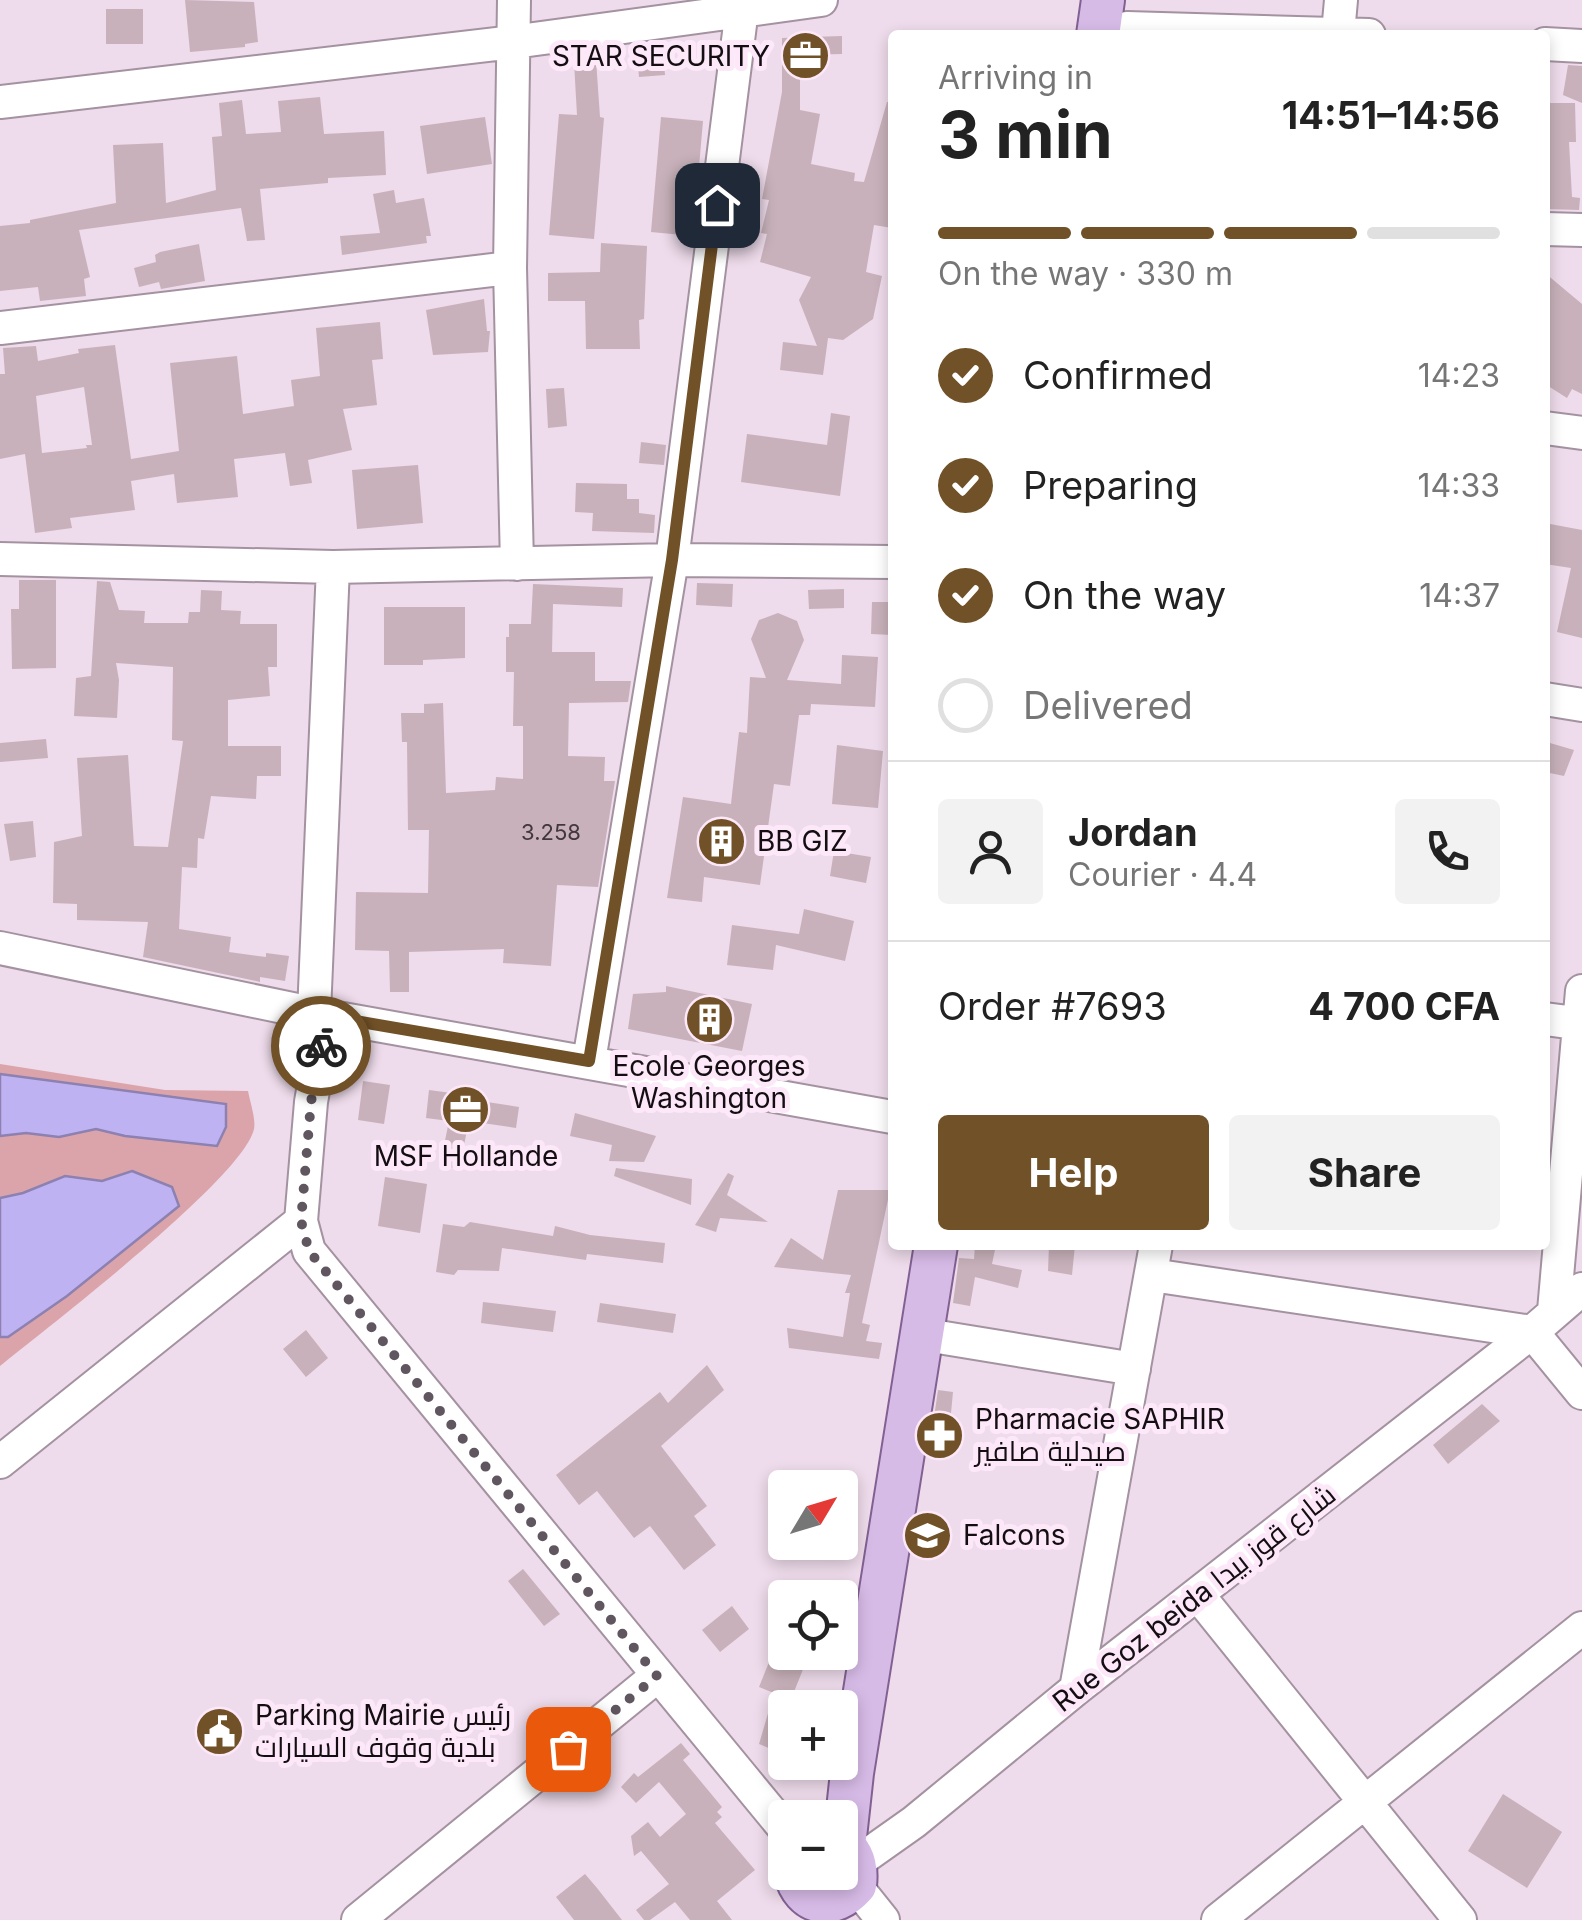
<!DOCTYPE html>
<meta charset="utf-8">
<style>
:root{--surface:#fff;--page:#f2f2f2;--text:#222;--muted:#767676;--line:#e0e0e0;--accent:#715127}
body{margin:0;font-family:Inter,Cairo,sans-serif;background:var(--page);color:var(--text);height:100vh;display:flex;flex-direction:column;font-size:38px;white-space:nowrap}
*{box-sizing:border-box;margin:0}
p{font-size:32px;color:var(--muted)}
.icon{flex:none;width:55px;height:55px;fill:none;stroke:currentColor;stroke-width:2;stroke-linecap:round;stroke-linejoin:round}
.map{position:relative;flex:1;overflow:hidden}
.details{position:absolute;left:888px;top:30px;width:662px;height:1220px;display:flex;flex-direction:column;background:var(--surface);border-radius:10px;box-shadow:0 5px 15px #0003}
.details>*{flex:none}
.needle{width:65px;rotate:52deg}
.controls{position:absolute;left:768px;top:1470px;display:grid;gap:20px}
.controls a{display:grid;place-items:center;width:90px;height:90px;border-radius:10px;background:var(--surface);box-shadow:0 5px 15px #0003;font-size:50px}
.pin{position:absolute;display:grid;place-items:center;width:85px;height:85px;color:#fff;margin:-42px;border-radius:20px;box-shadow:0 5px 15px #0006}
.courier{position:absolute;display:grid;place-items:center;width:100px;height:100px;margin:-50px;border:8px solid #715127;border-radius:50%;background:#fff;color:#222;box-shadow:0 2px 12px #0007}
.headline em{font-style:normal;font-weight:700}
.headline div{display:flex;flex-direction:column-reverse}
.headline{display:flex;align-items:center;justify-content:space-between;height:170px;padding:0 50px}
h1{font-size:65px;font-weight:700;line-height:75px}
.bar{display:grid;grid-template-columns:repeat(4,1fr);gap:15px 10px;align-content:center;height:120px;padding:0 50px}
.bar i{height:12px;border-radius:8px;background:var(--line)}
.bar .selected{background:var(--accent)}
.bar p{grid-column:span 4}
.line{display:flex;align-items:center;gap:25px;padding:0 50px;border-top:2px solid var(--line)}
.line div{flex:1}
.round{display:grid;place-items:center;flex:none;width:105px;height:105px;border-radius:10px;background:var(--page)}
ol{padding:0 50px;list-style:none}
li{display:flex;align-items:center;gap:30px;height:110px}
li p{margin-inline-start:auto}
li .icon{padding:10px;border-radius:50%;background:var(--accent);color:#fff;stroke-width:4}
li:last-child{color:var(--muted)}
li i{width:55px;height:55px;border:5px solid var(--line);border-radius:50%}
.action{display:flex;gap:20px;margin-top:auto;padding:20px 50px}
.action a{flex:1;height:115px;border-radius:10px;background:var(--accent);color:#fff;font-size:40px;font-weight:700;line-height:115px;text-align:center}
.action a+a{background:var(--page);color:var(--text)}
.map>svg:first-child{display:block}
</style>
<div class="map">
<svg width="1582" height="1920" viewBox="0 0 1582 1920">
<rect width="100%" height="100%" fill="#eedbeb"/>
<path fill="#dba4aa" d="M0,1064L165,1090L248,1091C250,1102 256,1119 254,1129C243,1178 47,1328 0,1366Z"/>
<path fill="#bfb2f3" stroke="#8c81b0" stroke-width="2.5" d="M0,1074L226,1104V1127L217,1146L125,1136L96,1129L59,1137L26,1133L0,1136Z
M132,1171L172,1187L179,1206L67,1296L8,1337H0V1198L23,1193L65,1176L102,1181Z"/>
<path fill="#c8b1ba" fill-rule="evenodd" d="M185,0L254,2L258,42L245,44V47L190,52Z
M106,9H143V44H106Z
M842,36V54L800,55V110L820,114L811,164L855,173L854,181L864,182L887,102H892V228L874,225L866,272L882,276L873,319L843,340L828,338L823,375L780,370L783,342L817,346L799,300L811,277L760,262L767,234L761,233L769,200L762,199L782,92V38Z
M663,49L665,75L639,77L637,51Z
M596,60L600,117L604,118L594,239L549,235L559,114L577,115L574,62Z
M1568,65L1582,66V103L1563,95Z
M320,97L324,134L384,131L386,175L328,178V183L260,189L265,240L247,241L241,208L79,230L90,277L84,279L86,296L40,301L38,287L0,291V226L30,223V220L116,203L113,145L163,143L166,203L216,190L212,137L222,136L219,103L242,100L246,134L281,132L278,101Z
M1545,103H1575L1576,142H1569L1572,197L1580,198L1579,210L1545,209Z
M485,117L492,164L427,174L420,126Z
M661,117L703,121L693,236L651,232Z
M394,190L396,203L424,198L431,236H426L427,243L342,255L340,236L380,233L373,194Z
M601,243L647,246L644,319L639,320L640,349H586L585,301H548V273L600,272Z
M199,244L205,281L161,289L159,282L139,287L134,268L156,262L155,255L160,252Z
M1545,273L1582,304V394L1572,389L1567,398L1545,384Z
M484,299L487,331H490L488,352L433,355L426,310Z
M380,322L383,359L372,360L377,405L343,409L352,450L308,460L312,483L290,486L285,453L234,459L238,497L177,503L174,474L131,481L135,510L70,518L72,528L35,533L25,454L0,459V374H5L3,348L36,346L38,361L79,353L78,349L115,345L131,459L179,451L170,363L237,356L243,414L294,406L291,380L320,376L316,328ZM84,387L92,445H86L87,448L42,453L36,396Z
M564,388L567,426L548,428L546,389Z
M831,413L850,416L840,496L741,482L747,434L827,445Z
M641,442L666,445L664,465L639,463Z
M418,465L423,523L357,529L352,470Z
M576,483L627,484V499H639V513L655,515L654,533L592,531L593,513L575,512Z
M1545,523L1582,530V638L1557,632L1571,568L1545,564Z
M19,580H56V668L12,669L11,609H19Z
M97,581L110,582L119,610L145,611L144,623H188L189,612H200L201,590L222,591L221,610L241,611L240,624H277V667H268L270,696L228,700V746H281V776H257L256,799L211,796L204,839L198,838L197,868L182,867L179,929L231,937L229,952L266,957V953L289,956L285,981L260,977V982L256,981L143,957L148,922L77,920V904L53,903L54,842L82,836L77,758L128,755L134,846L168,847L183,741L172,740L173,667L116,663L119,680L117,718L74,716L76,678L91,676Z
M697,583L733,584L732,607L696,605Z
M533,584L623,588L622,607L553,604L552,652H595V681H631L628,702L569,703L568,756L605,757L604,781H615L598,887L557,885L551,966L503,963L504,949L409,952V992H390L389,951L355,950L356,892L428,893L429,830H408L407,742H402L401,713H424V704L443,703L446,793L495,790L496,777L523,779V726H513L514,672H506V637H509V624H531Z
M844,589V608L809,609L808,590Z
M872,602H892V635L871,634Z
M384,607H465V658L423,660V665H384Z
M778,613L797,621L804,640L787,680L841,684L842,655L878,657L875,707L811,704L810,715H799L790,786L774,784L760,885L704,877L702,902L667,898L683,797L731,804L739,732L747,733L750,677L766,678L751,639L759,620Z
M46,739L48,758L0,762V743Z
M1550,743L1574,750L1564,776L1545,772Z
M837,745L883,751L878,808L832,804Z
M33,821L36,857L10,861L4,824Z
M834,851L871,857L866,883L830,876Z
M804,909L854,921L845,961L776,945L773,970L727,965L732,925L799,934Z
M666,986L752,1004L742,1051L628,1029L633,994L666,992Z
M363,1081L390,1085L384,1124L358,1120Z
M429,1090L474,1096V1100L519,1107L516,1128L469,1121L459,1169L440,1165L449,1121L426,1118Z
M575,1113L656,1136L644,1162L609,1161L612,1145L570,1136Z
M616,1168L692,1179L691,1205L614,1176Z
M728,1173L734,1176L727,1195L768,1222L720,1218L716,1232L695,1225Z
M385,1177L427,1184L420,1233L378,1226Z
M838,1190H890L862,1323L870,1325L866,1341L882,1343L879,1359L789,1348L787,1328L843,1337L850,1293H845L851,1275L774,1267L791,1238L823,1260Z
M470,1222L553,1236L555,1226L590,1235L665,1243L663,1263L587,1254L586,1260L502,1248L499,1271L458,1270L454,1275L436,1272L443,1224L464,1227Z
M975,1245H996L992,1264L1022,1270L1018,1288L975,1277L970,1306L953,1303L959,1258L974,1259Z
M1049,1245H1075L1072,1275L1048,1271Z
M483,1302L556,1311L553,1332L481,1323Z
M600,1303L676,1314L673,1333L597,1322Z
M306,1330L328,1358L306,1377L283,1349Z
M707,1365L724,1390L661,1446L707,1506L694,1516L716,1545L684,1570L650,1526L634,1538L597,1491L579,1505L556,1475L660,1392L668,1403Z
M938,1390L953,1392L947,1455L929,1452Z
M1482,1404L1500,1421L1448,1464L1433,1445Z
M523,1569L560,1614L544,1626L508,1581Z
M732,1606L749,1629L720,1652L702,1630Z
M773,1652H810L771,1749L759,1744L774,1693L759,1687Z
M681,1743L690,1754L683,1760L722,1807L717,1812L722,1817L715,1823L755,1870L717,1901L732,1920H690L675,1902L650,1920H644L636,1910L669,1884L641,1851L634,1856L631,1836L648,1822L660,1837L686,1814L659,1782L636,1803L621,1787L634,1773L638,1777Z
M1503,1794L1562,1832L1527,1888L1468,1851Z
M585,1874L597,1888L622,1920H574L556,1897Z"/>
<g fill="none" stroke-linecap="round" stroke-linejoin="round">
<defs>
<path id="minor" d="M514,0L510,268L517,564
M1127,28L1369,35
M1338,33L1341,0
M1545,44L1582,46
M0,102L513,42L821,0
M1545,229L1582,230
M0,328L510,268
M1545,428L1582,433
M0,559L333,567L672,560L892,562
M1545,699L1582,705
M0,948L326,1016L892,1117
M314,1013L333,567
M326,1016L311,1102L301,1221L309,1251L785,1829
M1545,1019L1582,1024
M589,1061L672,560L742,9
M1152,1275L1532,1332L1582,1393
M1554,1311L1582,991
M920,1334L1134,1369
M0,1462L301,1221
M1198,1595L1460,1920
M1076,1689L1156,1245
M856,1863L914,1822L1076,1689L1532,1332L1582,1289
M855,1885L883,1920
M358,1920L657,1676
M1218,1920L1582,1628"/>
<path id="major" d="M1098,35L1103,0
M844,1846L852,1773L936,1245
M795,1872C803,1906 833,1910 855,1885C857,1868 855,1854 840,1844"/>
</defs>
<use href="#minor" stroke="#a492a1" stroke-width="36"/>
<use href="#major" stroke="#826192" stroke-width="46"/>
<use href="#minor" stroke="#fff" stroke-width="32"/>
<use href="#major" stroke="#d7bbe7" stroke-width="42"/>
</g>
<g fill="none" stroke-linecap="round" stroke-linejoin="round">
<path stroke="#60565f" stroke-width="10" stroke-dasharray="0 18" d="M321,1046L311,1102L301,1221L309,1251L657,1676L568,1749"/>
<path stroke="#715127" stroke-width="12" d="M321,1046L326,1016L589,1061L672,560L717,205"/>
</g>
<defs>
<symbol id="office-disc" viewBox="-11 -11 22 22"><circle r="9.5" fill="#715127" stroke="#fce8f8"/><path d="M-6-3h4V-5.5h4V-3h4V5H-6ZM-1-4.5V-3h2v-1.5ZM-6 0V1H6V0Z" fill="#fff"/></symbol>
<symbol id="building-disc" viewBox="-11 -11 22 22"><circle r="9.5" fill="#715127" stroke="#fce8f8"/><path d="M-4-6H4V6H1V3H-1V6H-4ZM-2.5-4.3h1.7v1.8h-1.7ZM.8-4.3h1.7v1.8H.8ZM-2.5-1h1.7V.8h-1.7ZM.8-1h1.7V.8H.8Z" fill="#fff"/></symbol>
<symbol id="pharmacy-disc" viewBox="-11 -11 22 22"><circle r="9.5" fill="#715127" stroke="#fce8f8"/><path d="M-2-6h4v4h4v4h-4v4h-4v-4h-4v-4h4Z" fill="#fff"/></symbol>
<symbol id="school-disc" viewBox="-11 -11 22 22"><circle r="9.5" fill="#715127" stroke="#fce8f8"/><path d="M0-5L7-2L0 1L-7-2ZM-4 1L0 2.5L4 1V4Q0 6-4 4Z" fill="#fff"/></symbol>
<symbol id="civic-disc" viewBox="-11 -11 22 22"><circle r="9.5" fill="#715127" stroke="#fce8f8"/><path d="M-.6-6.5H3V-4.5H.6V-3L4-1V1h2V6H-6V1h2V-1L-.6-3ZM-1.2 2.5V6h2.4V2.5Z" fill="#fff"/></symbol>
</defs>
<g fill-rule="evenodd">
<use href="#office-disc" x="778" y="28" width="55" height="55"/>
<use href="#building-disc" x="694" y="814" width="55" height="55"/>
<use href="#building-disc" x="682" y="992" width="55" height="55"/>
<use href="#office-disc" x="438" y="1082" width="55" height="55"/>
<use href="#pharmacy-disc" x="912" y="1408" width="55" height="55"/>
<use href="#school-disc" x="900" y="1508" width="55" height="55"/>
<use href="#civic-disc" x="192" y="1704" width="55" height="55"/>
</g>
<g text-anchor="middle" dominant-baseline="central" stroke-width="10" stroke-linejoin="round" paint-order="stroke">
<g font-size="22" fill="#41373d">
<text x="551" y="832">3.258</text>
</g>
<g font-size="28" fill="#140e13" stroke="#fce8f8" text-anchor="start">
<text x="770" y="56" text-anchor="end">STAR SECURITY</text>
<text x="757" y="841">BB GIZ</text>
<text x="709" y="1066" text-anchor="middle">Ecole Georges<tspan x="709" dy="32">Washington</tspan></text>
<text x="466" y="1156" text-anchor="middle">MSF Hollande</text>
<text x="975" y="1419">Pharmacie SAPHIR<tspan x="975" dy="32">صيدلية صافير</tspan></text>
<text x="963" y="1535">Falcons</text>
<text x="255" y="1715">Parking Mairie رئيس<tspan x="255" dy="32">بلدية وقوف السيارات</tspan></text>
</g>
<g font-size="28" fill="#140e13" stroke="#fce8f8">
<text transform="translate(1194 1598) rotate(-38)">Rue Goz beida شارع قوز بيدا</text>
</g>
</g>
</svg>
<div class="controls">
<a><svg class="needle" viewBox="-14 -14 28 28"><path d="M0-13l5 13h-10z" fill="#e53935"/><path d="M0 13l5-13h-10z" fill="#767676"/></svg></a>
<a><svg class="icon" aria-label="locate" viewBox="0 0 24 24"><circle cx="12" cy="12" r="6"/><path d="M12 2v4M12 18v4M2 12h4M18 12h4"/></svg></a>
<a>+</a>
<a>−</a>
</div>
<div class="pin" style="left:568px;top:1749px;background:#ea580c"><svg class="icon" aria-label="bag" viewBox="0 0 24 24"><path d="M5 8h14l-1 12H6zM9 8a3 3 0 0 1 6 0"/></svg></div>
<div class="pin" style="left:717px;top:205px;background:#1f2937"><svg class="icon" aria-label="home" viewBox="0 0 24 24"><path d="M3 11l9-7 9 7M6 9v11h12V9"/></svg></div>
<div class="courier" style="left:321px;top:1046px"><svg class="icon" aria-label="bike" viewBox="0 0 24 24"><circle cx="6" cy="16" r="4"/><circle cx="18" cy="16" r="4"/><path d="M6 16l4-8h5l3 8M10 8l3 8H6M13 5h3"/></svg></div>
<section class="details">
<div class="headline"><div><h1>3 min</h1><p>Arriving in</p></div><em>14:51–14:56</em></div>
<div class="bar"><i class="selected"></i><i class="selected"></i><i class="selected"></i><i></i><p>On the way · 330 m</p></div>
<ol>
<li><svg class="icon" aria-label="check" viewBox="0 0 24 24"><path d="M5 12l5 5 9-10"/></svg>Confirmed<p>14:23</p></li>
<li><svg class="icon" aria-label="check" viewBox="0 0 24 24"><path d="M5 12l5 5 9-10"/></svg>Preparing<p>14:33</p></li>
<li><svg class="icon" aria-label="check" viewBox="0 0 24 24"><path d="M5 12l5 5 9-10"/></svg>On the way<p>14:37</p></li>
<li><i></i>Delivered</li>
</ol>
<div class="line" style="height:180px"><a class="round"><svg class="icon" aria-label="person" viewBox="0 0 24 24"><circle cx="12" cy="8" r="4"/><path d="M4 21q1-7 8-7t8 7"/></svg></a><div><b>Jordan</b><p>Courier · 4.4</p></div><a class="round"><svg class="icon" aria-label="phone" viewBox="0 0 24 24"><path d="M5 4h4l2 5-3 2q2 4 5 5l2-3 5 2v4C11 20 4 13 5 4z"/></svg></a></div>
<div class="line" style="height:130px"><div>Order #7693</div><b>4 700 CFA</b></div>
<div class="action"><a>Help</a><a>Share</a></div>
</section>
</div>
